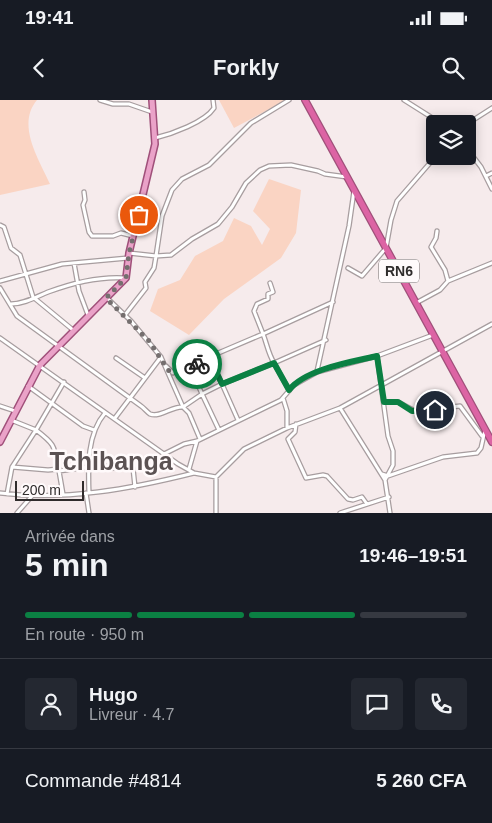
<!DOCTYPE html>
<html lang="fr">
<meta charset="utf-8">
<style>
:root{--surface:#171b24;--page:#242831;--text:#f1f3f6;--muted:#9ea1a6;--line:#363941;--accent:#0b8043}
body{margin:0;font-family:Arial,sans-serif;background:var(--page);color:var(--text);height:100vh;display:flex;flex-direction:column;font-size:19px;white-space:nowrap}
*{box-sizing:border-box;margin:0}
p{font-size:16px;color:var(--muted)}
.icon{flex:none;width:28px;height:28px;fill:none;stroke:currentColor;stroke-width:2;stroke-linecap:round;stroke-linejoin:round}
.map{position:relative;height:413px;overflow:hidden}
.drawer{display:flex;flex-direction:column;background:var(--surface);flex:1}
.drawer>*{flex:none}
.buttons{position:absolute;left:426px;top:15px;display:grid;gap:10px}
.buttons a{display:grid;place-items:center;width:50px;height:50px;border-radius:5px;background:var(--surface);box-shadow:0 2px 12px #0003;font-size:25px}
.scale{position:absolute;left:15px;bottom:12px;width:69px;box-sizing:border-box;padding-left:5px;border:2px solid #302c2c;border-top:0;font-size:14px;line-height:18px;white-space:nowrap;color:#302c2c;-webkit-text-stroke:4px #fffafb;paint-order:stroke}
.pin{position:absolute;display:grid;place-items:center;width:42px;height:42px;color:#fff;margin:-21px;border:2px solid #fff;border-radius:50%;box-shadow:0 1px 5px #0007}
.courier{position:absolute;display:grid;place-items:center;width:50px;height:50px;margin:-25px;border:4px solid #0b8043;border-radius:50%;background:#fff;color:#222;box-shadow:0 1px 6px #0007}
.overview em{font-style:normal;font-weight:700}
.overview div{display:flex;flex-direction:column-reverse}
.overview{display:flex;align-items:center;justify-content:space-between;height:85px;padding:0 25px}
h1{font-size:32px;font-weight:700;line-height:38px}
.bar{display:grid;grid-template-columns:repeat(4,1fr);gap:8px 5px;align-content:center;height:60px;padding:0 25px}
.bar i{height:6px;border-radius:4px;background:var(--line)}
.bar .on{background:var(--accent)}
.bar p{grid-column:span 4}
.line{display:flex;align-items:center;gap:12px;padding:0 25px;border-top:1px solid var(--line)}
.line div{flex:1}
.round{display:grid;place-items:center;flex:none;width:52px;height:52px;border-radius:5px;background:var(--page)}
.status{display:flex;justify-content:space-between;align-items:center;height:35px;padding:0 25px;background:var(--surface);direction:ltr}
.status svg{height:14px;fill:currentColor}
header{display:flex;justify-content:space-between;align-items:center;height:65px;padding:0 25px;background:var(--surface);font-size:22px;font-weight:700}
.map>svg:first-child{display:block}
</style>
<div class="status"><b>19:41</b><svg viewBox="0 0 49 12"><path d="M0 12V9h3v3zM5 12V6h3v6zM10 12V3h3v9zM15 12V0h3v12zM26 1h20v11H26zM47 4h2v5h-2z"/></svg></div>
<header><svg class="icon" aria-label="back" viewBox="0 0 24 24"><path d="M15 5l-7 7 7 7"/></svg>Forkly<svg class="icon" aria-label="search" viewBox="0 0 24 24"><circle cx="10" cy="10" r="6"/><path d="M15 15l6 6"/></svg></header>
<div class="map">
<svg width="492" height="413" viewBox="0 0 492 413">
<rect width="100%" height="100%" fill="#f6ebec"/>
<path fill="#fad4c3" d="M0,0H37C16,25 39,59 50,84L0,95Z
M219,0H286L234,28Z
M269,79L301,90L296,133L281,158L224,199L189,235L150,211L158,189L180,180L195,156L223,141L234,118L251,126L262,145L270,129L253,111Z"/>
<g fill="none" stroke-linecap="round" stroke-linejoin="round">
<defs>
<path id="minor" d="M100,0L113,4H129L152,12
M404,0L442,24
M467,24L492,8
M155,38C172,34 205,22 214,8L213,0
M468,50L481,67L492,89
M486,76L492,73
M84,92L85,100L83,105L89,132L92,136H113L121,133L133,136
M0,125L4,127L11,148L20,155L33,197L73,230
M437,131L436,138L431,147L445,170L448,181
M129,153L156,156L162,116L172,90L182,79L209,65L251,23L289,0
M74,163L79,191L88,215
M348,168L362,176L386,148L391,120L397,101L436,56
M0,181L62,164L128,158
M270,183L273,192L268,194V199L257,204L254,211L263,234L333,202
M0,188L17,216L141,306C144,308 147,312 150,314C160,318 172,306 183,307L189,313L200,339
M107,198L131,221L161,257L115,318
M416,203L440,190L448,181L492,163
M11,204C24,204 36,197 48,192C72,183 100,176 126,178
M125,215L146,188L145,182L154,168L156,156L171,155L192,139L218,124L232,107L246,83L260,70L269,66L291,65L318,71L325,74L347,77
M0,238L178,364L194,373L216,377
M377,256L388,336L393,351V365L385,380
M161,257L183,307L202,294L190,267
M209,257L263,234C267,244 268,253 274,263L326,240
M116,258L145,278
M166,266L173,273L209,257L222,284L202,294L219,330
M317,271L349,126L354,91
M28,286L83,326L94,330
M283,298L287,311V328
M384,302H398L415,311L460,306L482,336
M0,306L15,311
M340,308L385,380L390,413
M11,320L36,330L64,282
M238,320L222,284L274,263L289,290
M296,324L295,332L288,339L306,378L323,375L327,376L348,399L353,400L362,397L367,404
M164,354L184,344L197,341L281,300L294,285L317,272L377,256L433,235
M89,359L111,368H133L135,387
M12,367L48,370L59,369
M189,369L197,341
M59,371L63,394
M382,374L388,376L443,357L477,353L481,348L485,330
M0,393C66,401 130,389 194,373
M86,393L89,413
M89,393C88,366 87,334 105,313
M7,394L12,367L36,330C56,345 54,346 59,371L88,367
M17,413L32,396
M216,413V377L244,349L287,328L340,308L492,224
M340,413L389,397"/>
<path id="major" d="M0,342L40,265L126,178L129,153L155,44L152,0"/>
<path id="highway" d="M305,0L492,342"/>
</defs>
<use href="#minor" stroke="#a79d9f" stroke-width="5.5"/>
<use href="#major" stroke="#a0507a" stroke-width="8"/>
<use href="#highway" stroke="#a0507a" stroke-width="8"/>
<use href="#minor" stroke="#fff" stroke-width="3"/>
<use href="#major" stroke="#eaa2c8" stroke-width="5"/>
<use href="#highway" stroke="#dc64a4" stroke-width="5.5"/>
</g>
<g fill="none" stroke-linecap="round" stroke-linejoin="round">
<path stroke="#756f6f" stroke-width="5" stroke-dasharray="0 9" d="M139,115L129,153L126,178L106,198L149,241L168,270L173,273L197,264"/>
<path stroke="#0b8043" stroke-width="6" d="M197,264L209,257L222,284L274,263L289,290C306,269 351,262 377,256L384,302H398L412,311L435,310"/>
</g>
<g text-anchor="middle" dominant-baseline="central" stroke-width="5" stroke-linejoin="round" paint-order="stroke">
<rect fill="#fffafb" stroke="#6e6a6a" stroke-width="1" x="379" y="159.5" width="40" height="23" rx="4"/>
<g font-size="14" font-weight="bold" fill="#302c2c">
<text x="399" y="171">RN6</text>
</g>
<g font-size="25" font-weight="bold" fill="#5b5253" stroke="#fffafb">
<text x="111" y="361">Tchibanga</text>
</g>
</g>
</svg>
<div class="buttons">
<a><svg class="icon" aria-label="layers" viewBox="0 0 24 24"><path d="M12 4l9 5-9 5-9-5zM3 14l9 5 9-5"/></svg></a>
</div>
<div class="scale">200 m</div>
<div class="pin" style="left:139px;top:115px;background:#ea580c"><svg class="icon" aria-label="bag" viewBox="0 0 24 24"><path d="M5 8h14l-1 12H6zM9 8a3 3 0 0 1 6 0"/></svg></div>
<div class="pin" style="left:435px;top:310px;background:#1f2937"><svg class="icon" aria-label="home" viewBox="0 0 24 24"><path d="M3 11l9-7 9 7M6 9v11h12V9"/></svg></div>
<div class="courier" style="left:197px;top:264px"><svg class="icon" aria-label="bike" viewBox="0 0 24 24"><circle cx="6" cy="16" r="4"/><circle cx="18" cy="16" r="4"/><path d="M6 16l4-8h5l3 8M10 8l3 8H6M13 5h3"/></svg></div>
</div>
<section class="drawer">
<div class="overview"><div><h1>5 min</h1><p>Arrivée dans</p></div><em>19:46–19:51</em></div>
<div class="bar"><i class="on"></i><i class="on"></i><i class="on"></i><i></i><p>En route · 950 m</p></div>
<div class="line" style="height:90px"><a class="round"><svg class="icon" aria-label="person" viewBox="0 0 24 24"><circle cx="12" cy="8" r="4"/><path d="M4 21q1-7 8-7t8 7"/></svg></a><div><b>Hugo</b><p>Livreur · 4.7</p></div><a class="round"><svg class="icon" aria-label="chat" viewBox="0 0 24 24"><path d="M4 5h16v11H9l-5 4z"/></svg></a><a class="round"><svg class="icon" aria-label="phone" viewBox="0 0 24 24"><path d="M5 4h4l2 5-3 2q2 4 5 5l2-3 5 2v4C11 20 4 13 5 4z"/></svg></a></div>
<div class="line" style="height:65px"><div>Commande #4814</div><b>5 260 CFA</b></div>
</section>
